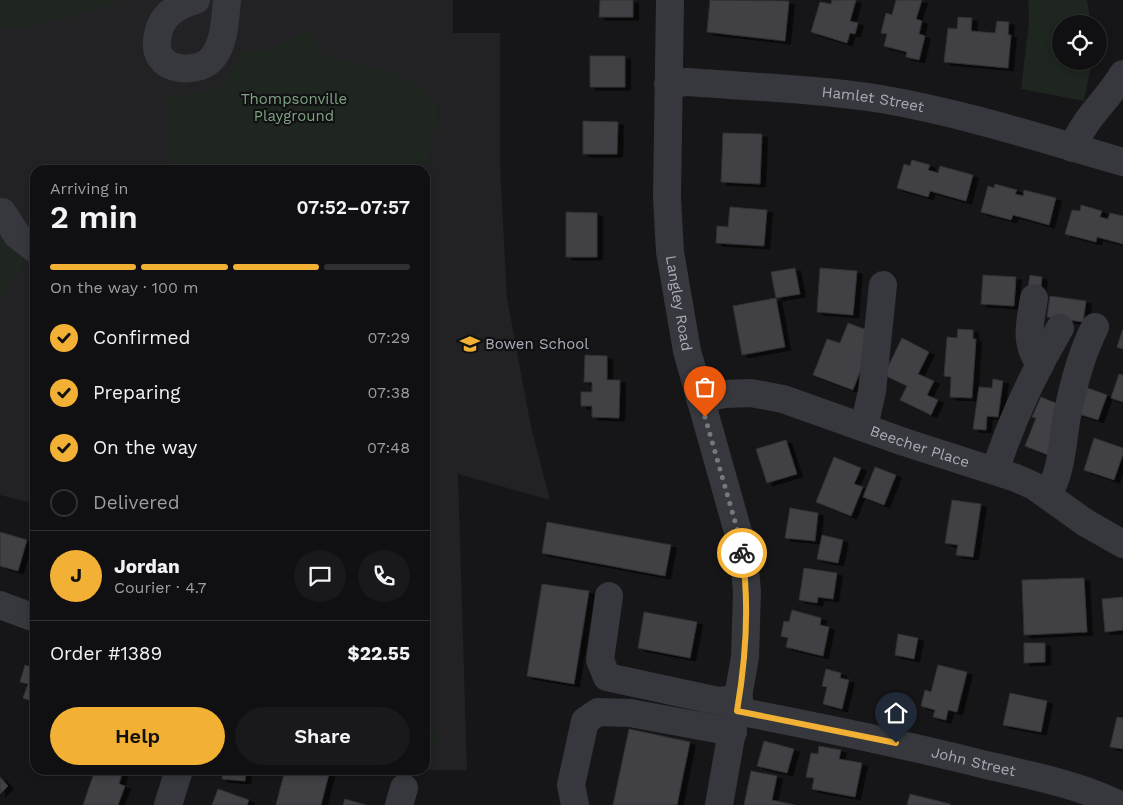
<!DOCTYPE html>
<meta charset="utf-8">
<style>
:root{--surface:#101012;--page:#19191b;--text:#f1f3f6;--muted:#9c9d9f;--line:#303032;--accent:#f2b134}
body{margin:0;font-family:"Work Sans",sans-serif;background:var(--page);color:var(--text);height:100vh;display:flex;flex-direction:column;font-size:19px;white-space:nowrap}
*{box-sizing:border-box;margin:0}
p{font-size:16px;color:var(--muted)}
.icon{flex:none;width:28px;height:28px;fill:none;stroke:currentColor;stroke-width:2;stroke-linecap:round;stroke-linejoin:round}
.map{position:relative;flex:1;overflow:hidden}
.drawer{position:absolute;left:30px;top:165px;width:400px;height:610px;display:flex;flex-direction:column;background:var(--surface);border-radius:15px;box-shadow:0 2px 8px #0003,0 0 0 1px var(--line)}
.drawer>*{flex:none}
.tools{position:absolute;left:1052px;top:15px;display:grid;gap:10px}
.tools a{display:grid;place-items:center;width:55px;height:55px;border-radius:50%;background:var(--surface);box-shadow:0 2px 8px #0003,0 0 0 1px var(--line);font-size:25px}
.pin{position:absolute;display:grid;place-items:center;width:42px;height:42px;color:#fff;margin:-51px -21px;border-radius:50% 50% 50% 0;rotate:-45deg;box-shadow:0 0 5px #0007}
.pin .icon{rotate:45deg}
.courier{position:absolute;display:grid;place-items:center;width:50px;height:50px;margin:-25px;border:4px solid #f2b134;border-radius:50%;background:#fff;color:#222;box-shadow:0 1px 6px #0007}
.headline em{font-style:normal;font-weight:600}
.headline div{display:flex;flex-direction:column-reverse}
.headline{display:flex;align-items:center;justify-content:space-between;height:85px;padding:0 20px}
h1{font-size:32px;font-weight:600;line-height:38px}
.bar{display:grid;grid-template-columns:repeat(4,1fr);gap:8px 5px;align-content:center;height:60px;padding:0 20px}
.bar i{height:6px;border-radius:4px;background:var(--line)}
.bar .active{background:var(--accent)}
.bar p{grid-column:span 4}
.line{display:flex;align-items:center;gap:12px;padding:0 20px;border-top:1px solid var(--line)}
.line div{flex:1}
.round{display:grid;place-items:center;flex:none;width:52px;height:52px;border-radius:26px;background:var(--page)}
ol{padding:0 20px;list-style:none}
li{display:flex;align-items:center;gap:15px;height:55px}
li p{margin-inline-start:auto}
li .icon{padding:5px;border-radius:50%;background:var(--accent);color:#111;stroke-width:4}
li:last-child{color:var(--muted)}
li i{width:28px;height:28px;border:2px solid var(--line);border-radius:50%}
.button{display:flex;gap:10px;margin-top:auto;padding:10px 20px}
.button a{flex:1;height:58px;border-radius:30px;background:var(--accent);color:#111;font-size:20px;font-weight:600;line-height:58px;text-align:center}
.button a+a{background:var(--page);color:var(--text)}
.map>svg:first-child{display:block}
</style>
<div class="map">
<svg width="1123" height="805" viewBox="0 0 1123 805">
<defs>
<filter id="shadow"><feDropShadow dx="5.5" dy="3" stdDeviation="0" flood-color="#0009"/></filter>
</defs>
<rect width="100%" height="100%" fill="#161618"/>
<path fill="#222225" d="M121,0H453V33H500V166L507,298L531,427L550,500L458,474L467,770H352H425V170H35V504L0,495V27L24,26L68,17Z"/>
<path fill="#1e261f" d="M0,0H121C85,13 39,29 0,27Z
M1028,0H1087L1091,24H1061V61H1092L1084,101L1021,89L1029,22Z
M309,29C313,35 315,44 320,50C328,59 355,62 366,65C383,69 429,86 435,103C440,116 428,155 425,170H170L166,96C210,94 223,94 243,50L265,51Z
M0,235L29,251L0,302Z
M425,705L438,742L425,743Z"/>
<path fill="#404145" stroke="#303034" filter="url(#shadow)" d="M600,0H633V17H599Z
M710,0L789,1L785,41L707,32Z
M832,0H856L850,21L858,23L855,34L850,33L847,43L811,32L820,2L831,4Z
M896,0H922L916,19L922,21L919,34L925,36L919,60L906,57L907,52L884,46L887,34L881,33L886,13L892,15Z
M958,17L972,18L971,31L995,33L997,21L1009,22L1008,35H1011L1008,68L944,62L948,28L957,29Z
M590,56H625V87H590Z
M583,121L618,122L617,154H583Z
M723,133L762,134L760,184L721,182Z
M912,160L930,165L928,170L938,173L940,166L973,175L966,201L930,191L928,197L897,188L904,164L910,166Z
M995,184L1017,190L1015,194L1023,196L1024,190L1056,198L1049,225L1013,215L1011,220L981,212L988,186L994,188Z
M1081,205L1102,211L1100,217L1108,219L1110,213L1123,216V244L1097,237L1096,242L1065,234L1072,210L1080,211Z
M730,207L767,210L764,246L716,243L717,226L728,227Z
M566,212L597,213V257H566Z
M795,268L800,294L776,298L771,272Z
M820,268L857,271L853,315L817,312Z
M983,275L1016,277L1014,306L981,304Z
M1030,275L1042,277L1040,295L1027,293Z
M1050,296L1086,301L1083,322L1047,317Z
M776,298L785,347L742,355L733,306Z
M848,323L872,332L867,353L853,390L813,375L827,339L840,343Z
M958,329L973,330V339H976L972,398L950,397L951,377L944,376L947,337L957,338Z
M1123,329V349L1117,347Z
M902,338L929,352L918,374L934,381L927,395L938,400L931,415L900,400L907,386L884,375Z
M585,355L607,356V380H620L619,418L592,417V406H581V392H592V382H584Z
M1119,374L1123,375V402L1111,398Z
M993,379L1003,381L998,417L987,416L986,430L973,429L979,387L992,388Z
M1085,387L1107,395L1098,420L1076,413Z
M1041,397L1060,405L1048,455L1025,446L1036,418L1032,417Z
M1094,438L1123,448V454L1114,480L1084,470Z
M786,440L797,474L767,483L756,449Z
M834,457L861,468L854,484L863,487L851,516L816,502Z
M875,467L896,475L884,505L863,497Z
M952,500L981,504L973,557L956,555L958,545L945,543Z
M790,508L818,513L815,541L785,538Z
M547,522L671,545L665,576L542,553Z
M0,532L27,540L18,571L0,566Z
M822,535L843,540L838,563L817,559Z
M804,568L837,573L833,599L818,597L817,603L799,600Z
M1084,578L1087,632L1024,635L1022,580Z
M542,584L589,591L574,684L527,676Z
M1123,597V630L1105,632L1102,599Z
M792,610L821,618L820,625L829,627L823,656L786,647L788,638L781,636L784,621L789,622Z
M644,612L697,622L690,658L638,648Z
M898,634L918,638L914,659L895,655Z
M1024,643H1045V662L1024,663Z
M25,665L35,668V702L23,698L28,684L20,682Z
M938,665L967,672L957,712L948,710L946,720L933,717L935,710L921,706L925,690L931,692Z
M826,669L841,673L840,678L849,680L842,709L823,704L827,687L822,686Z
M1010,693L1047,701L1041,732L1003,725Z
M1117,717L1123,718V749L1110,747Z
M629,729L690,742L677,805H613Z
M764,741L794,749L787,773L757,766Z
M819,746L841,750L839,759L862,763L855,797L812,789L814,778L806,777L811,753L818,754Z
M95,770H112L122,774L119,784L125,786L118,805H83Z
M223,770H246L245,781L222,779Z
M285,770H330L321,805H276Z
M751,771L777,776L772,800L795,805H744Z
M0,777L8,786L0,794Z
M218,789L249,800L247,805H212Z
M910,794L950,804V805H907Z
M345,799L366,805H343Z"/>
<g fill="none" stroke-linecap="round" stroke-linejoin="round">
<g stroke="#37383d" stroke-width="28">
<path d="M196,0C174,7 159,16 157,41C156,47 158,55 162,59C173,73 204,71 214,56C225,40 225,19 227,0"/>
<path id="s1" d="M670,0L667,198L670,252L687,351L738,532L745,569L747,592L745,657L719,805"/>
<path id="s2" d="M668,84L688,82C752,87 817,89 881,99C963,113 1043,139 1123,162"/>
<path d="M1073,148C1083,119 1108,100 1123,74"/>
<path d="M2,212L17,235L35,249"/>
<path d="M1034,298C1030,324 1024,341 1040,365"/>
<path id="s3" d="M700,399L724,394L751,393L783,399L904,442L1016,478L1034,486L1086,523L1123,544"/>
<path d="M864,427L872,391L883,285"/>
<path d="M995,471C1011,422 1034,372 1060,328"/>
<path d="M1048,495C1062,471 1062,443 1067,416C1073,386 1081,354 1095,327"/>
<path d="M609,596L600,660L607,677L718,701L739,698"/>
<path d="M0,605L35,618"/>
<path id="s4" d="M737,711C820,727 903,744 986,765C1030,775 1080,785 1120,805"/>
<path d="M168,805L179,770"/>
<path d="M399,805L404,788"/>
<path d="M575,805L571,785L585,721L598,712L630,713L733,732"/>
</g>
</g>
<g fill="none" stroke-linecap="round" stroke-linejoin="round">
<path stroke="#757880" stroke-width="5" stroke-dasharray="0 9" d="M705,417L738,532L742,553"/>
<path stroke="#f2b134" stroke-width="6" d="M742,553C750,606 746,658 737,711L896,743"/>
</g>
<defs>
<symbol id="school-bare" viewBox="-9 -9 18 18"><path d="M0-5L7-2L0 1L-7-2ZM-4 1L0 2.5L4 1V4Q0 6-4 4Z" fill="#f2b134" stroke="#111113" stroke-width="2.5" paint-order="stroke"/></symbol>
</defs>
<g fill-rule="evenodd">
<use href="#school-bare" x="456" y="330" width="28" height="28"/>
</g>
<g text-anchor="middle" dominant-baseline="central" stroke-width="4.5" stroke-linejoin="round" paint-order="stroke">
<g font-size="15" fill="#7fa381" stroke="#111113">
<text x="294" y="99">Thompsonville<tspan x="294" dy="17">Playground</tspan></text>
</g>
<g font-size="15" fill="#a8adb8" stroke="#111113">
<text stroke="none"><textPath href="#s2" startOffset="206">Hamlet Street</textPath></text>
<text stroke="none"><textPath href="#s1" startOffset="304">Langley Road</textPath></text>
<text stroke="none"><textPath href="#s3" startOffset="229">Beecher Place</textPath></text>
<text stroke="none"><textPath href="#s4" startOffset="242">John Street</textPath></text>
</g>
<g font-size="15" fill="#a8adb8" stroke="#111113" text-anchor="start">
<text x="485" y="344">Bowen School</text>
</g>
</g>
</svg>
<div class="tools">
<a><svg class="icon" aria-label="locate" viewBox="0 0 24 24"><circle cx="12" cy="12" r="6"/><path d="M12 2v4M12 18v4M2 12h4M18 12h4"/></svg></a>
</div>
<div class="pin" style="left:705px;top:417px;background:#ea580c"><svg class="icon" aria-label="bag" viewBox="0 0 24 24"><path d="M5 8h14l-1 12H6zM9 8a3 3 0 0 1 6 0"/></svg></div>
<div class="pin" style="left:896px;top:743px;background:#1f2937"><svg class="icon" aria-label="home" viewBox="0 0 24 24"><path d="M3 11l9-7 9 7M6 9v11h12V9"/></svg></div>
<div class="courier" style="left:742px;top:553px"><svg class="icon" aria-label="bike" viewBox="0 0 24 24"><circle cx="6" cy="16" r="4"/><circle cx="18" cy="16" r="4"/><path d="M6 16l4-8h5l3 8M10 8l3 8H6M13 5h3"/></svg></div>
<section class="drawer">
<div class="headline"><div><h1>2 min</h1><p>Arriving in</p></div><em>07:52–07:57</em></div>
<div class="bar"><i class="active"></i><i class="active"></i><i class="active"></i><i></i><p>On the way · 100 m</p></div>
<ol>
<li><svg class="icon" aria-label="check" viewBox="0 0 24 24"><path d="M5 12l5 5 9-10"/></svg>Confirmed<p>07:29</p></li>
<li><svg class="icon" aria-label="check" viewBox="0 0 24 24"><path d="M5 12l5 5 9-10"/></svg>Preparing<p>07:38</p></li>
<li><svg class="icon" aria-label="check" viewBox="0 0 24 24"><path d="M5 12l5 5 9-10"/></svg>On the way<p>07:48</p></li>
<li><i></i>Delivered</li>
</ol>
<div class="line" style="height:90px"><b class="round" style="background:var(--accent);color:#111">J</b><div><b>Jordan</b><p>Courier · 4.7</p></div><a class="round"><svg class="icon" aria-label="chat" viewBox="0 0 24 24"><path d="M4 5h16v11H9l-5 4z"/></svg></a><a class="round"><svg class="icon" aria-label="phone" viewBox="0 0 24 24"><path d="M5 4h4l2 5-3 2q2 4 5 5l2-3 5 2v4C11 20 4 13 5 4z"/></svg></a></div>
<div class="line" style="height:65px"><div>Order #1389</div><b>$22.55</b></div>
<div class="button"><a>Help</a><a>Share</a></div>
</section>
</div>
